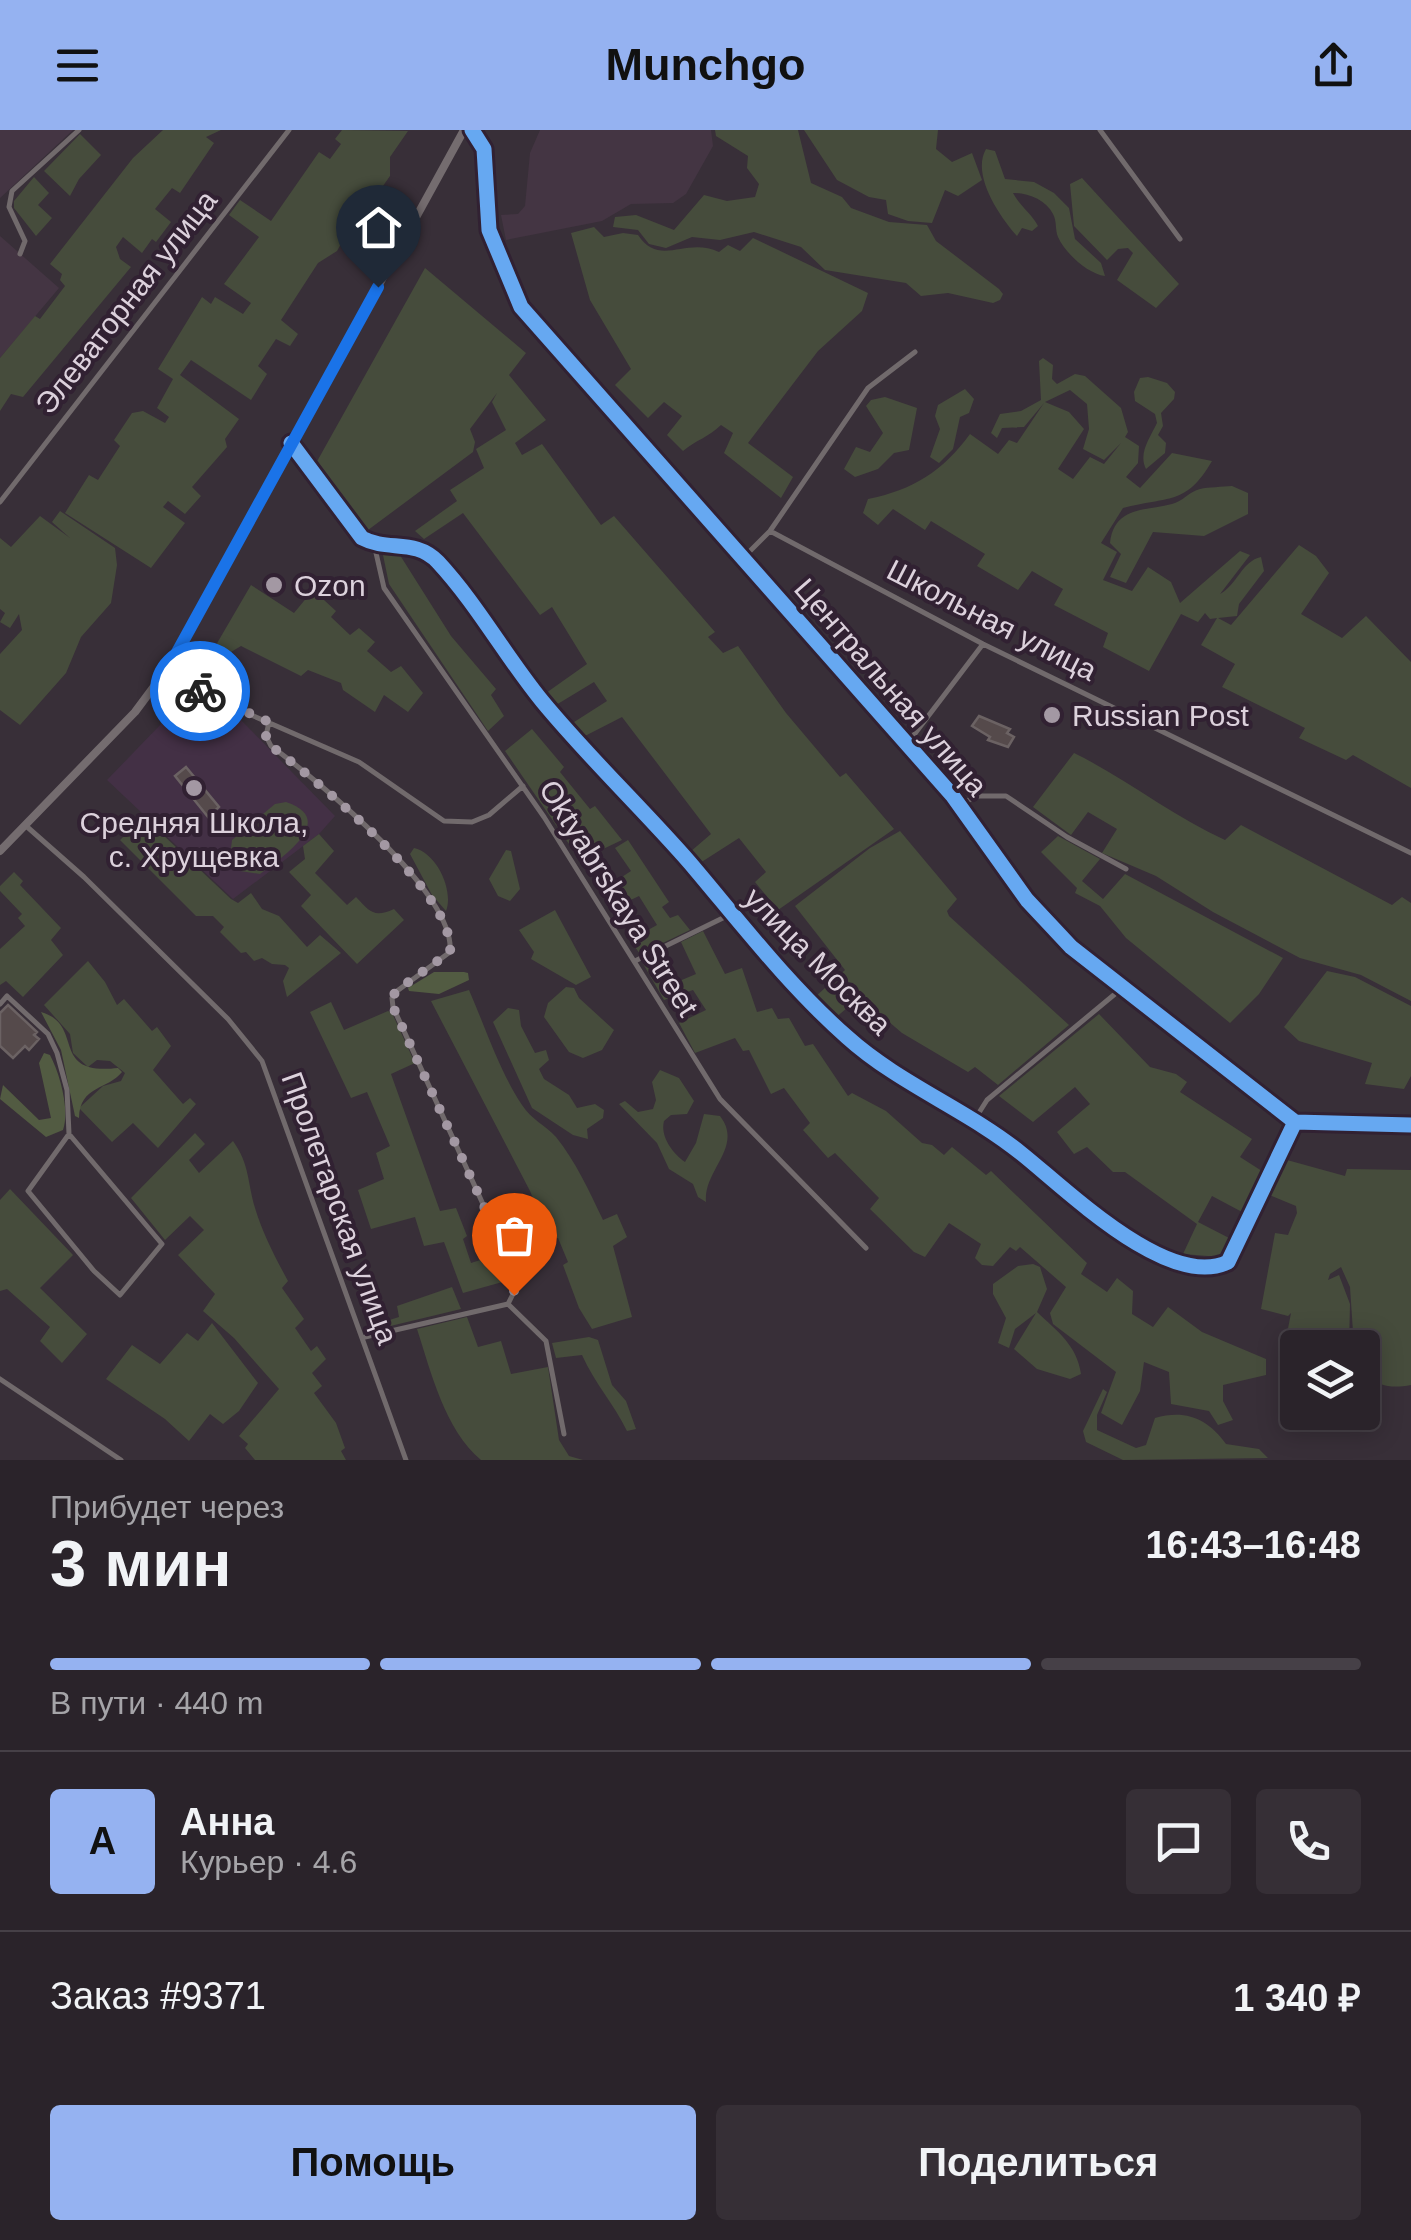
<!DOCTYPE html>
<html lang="ru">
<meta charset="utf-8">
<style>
:root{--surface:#2a232a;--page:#362f36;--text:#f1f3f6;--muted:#a5a4a8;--line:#464047;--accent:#95b2f1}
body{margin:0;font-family:Arial,sans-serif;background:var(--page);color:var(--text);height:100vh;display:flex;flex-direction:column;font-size:38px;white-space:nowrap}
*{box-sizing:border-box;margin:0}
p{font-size:32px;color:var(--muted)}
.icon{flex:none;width:55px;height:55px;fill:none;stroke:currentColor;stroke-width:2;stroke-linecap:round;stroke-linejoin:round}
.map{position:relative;height:1330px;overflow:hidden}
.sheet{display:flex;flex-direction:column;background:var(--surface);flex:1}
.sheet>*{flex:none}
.tools{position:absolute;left:1280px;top:1200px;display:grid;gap:20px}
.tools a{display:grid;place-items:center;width:100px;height:100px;border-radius:10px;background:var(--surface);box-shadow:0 5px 25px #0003,0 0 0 2px var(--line);font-size:50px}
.pin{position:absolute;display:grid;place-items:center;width:85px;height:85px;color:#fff;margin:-102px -42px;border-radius:50% 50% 50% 0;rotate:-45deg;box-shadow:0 0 10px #0007}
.pin .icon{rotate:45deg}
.courier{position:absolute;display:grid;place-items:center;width:100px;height:100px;margin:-50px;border:8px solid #1a73e8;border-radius:50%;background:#fff;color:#222;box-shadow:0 2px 12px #0007}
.summary em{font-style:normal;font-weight:700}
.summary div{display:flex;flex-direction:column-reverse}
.summary{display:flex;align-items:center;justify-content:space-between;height:170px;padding:0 50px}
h1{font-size:65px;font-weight:700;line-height:75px}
.bar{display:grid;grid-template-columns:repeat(4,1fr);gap:15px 10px;align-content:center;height:120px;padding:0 50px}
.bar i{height:12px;border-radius:8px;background:var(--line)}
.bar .on{background:var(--accent)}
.bar p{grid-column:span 4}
.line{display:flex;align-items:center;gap:25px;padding:0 50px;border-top:2px solid var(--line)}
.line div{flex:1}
.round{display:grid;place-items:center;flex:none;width:105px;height:105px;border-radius:10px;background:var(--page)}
.primary-button{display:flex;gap:20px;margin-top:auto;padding:20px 50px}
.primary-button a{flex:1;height:115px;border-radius:10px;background:var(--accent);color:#111;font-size:40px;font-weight:700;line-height:115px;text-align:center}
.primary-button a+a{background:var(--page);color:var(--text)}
header{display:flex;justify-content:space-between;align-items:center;height:130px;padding:0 50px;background:var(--accent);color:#111;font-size:45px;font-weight:700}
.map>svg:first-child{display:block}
</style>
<header><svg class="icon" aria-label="menu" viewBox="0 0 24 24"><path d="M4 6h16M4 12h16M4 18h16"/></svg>Munchgo<svg class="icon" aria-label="share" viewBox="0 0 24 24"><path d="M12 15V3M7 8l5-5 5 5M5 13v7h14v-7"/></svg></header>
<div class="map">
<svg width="1411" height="1330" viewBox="0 0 1411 1330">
<rect width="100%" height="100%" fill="#382f38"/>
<path fill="#443543" d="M0,0H73L0,68Z
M540,0H711L713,16L686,64L673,73L631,74L602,91L506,110L501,85L518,84L525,76L530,23Z
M0,106L59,158L0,228Z"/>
<path fill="#433045" d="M189,565L238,587L335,686L319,704L233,769L107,650Z"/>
<path fill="#464c3c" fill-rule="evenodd" d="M163,0H221L206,7L214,13L180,63L172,58L155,79L171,92L156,112L152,109L142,123L123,107L116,117L120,129L131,137L23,267L11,264L0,281V228L35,186L40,189L65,156L60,150L62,144L50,134L133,28Z
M342,0L408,1L390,27V46L378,63L371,60L337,121L318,133L281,190L298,204L290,216L276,209L258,236L267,244L251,270L191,230L180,245L239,289L225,309L227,317L192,357L201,366L185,384L168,371L163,377L185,393L151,438L65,383L89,345L98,350L120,316L114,310L132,283L143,281L165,293L169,287L157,278L173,249L158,239L202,167L211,174L215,167L243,184L251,173L224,154L259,107L229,85L240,70L271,91L319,22L330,29L341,14L335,9Z
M715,0H798L811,53L842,67L851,78L889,92L927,95L936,111L999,159L1003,164L1000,170L993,173L948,163L921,166L906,153L825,140L801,117L754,102L720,110L692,107L666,118L649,114L638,100L613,97L615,87L636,85L674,100L704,65L727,71L755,67L759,54L747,38L748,26L716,6Z
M804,0H938L936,19L952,32L972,23L982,50L958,66L945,60L932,93L908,91L888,84L886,70L869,67L837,50Z
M80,4L101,25L79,49L70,66L44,41Z
M986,19L995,21L1005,49L1034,52L1054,63L1069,78L1075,109L1101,133L1105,146C1088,144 1065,123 1058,107C1055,100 1057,91 1053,84C1046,70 1028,63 1013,63C1020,76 1032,84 1038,96L1032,101L1022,98L1017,106C1000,87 971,45 986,19Z
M34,47L49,63L38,75L52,88L36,106L14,78V71Z
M1082,48L1179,154L1156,178L1117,150L1133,123L1128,118L1118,119L1107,130L1074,96L1070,54Z
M594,97L604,107L623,103L638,105C660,138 686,106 719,122L728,115L740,121L753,108L868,163L862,181L818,221L748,313L793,347L781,368L724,323L733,303L721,295C709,307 696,310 683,321L667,305L682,286L664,272L648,288L615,255L631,239L590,170L571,103Z
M425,138L526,223L509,245L546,290L515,313L522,325L542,314L601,395L614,386L715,502L708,507L723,523L738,516L786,583L840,647L846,643L894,699L778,780L755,752L766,742L739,708L700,733L690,722L711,704L622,587L583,607L571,594L607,571L594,552L556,575L546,563L587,534L552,477L540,485L463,383L424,409L415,401L457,371L450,360L484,338L476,319L506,300L492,272L497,263L470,299L475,312L473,322L364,403L315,335Z
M1043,228L1053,235L1052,249L1057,254L1075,244L1085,246L1121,278L1128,302L1125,307L1139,316L1138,333L1126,347L1140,358L1172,323L1212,331C1186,376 1168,366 1123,378L1101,413L1117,422L1103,450L1132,461L1148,437L1171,452L1180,473L1240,421L1250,425L1220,464C1237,455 1242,431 1261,427L1264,441L1239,474L1237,486L1218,488L1231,495L1299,415L1316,426L1329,443L1301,484L1342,508L1366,486L1411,532V658L1353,625L1346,630L1299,608L1305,598L1222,557L1235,534L1201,515L1217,488L1210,489L1205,483L1198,492L1181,484L1149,541L1103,517L1108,503L1054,475L1063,459L1032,441L1018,460L977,436L985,424L931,391L925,400L893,379L878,395L863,383L868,369C913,360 943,341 970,304L998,324L1009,310L1017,313L1044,273L1024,297L1002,298L997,308L991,303L1000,284L1021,281L1041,270L1039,231ZM1070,260L1087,274L1089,299L1083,319L1104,330L1121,313L1104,334L1090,327L1073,349L1058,339L1084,299L1069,282L1045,272Z
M1148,247L1167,253L1175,262L1174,269L1161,283L1163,296L1158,305L1166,313L1165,323L1146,339C1138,323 1150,308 1157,293L1155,284L1135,271L1134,262L1140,248Z
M965,259L974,269L969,283L960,287L953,319L939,333L930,327L940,299L935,286L938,275Z
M885,267L917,278L909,320L894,323L878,339L855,347L844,339L856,317L870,322L883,303L866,276L871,270Z
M1232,356L1248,363V384L1204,406L1153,402L1126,453L1110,447L1121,424L1110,413C1114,376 1146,381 1172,374C1182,372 1190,361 1200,359C1209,357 1222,357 1232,356Z
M60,381L115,418L117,435L111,473L81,507L66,543L20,595L0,580V524L22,500L19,484L10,498L0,492L5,483L0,479V408L11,417L40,386L70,408L52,392Z
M398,422L451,506L496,559L491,565L504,586L488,601L389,454L383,425Z
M251,455L294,483L313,460L336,481L331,487L350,505L359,498L375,512L367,521L391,542L401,536L423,563L408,582L384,565L375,582L343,560L341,553L308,540L301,546L241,516L231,522L216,515Z
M532,599L564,637L560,642L590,679L595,676L622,710L580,730L505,621Z
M1074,623C1127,649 1172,686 1225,710L1241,695L1392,775L1402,767L1411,773V871L1361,845L1300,828L1213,782L1156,746L1102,723L1117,699L1088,682L1071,705L1033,677Z
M286,672C340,690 279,729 260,744L240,741L230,727L232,710L275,674Z
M144,687L231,769L238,773L251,763L262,779L279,786L307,817L320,805L341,823L287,867L283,851L289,838L285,835L272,834L262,828L254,831L246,822L241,823L220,802L224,797L213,786H196L120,710Z
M900,701L957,769L947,781L949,786L1069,895L998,955L975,937L968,942L902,903L860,867L834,889L815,867L845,840L795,776L870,718Z
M319,704L334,721L315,743L347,775L356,767C370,782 374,788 394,779L404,790L357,834L301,776L311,765L289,742L305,729L303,716Z
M1058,706L1100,729L1082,751L1103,769L1125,744L1283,828L1259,864L1230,893L1126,808L1100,776L1075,763L1077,758L1041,722Z
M628,710L669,772L662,777L670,788L678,785L690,800L640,824L630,810L657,795L639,766L612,779L602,760L631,741L615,718Z
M414,718C437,723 454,761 446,781L432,765L410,724Z
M506,720L511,721L520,759L510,771L498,766L489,749Z
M14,742L23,751L20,755L61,798L51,810L63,825L23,867L6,851L0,855V819L25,796L18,788L22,784L0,761V756Z
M555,780L591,847L576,855L531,829L534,822L519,800Z
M703,801L725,844L742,838L757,882L772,878L778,889L789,888L805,916L813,914L848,966L852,963L886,981L922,1013L932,1015L944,1025L952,1017L986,1045L991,1041L1087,1133L1081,1144L1107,1162L1117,1148L1133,1161L1132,1184L1153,1197L1168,1177L1202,1202L1266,1229V1245L1223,1255V1271L1233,1290L1218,1295L1209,1281L1171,1274L1169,1242L1144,1232L1140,1261L1122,1295L1101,1283L1116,1242L1053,1194L1050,1183L1066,1157L1020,1117L1016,1121L1010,1117L993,1136L982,1135L975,1128L981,1114L949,1093L925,1127L914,1122L870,1079L879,1068L835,1023L828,1028L803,1000L810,993L784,958L771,964L749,920L743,921L735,908L695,923L679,893L706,880L693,860L664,870L642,832L661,823L677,852L696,844L681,812Z
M88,831L105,852L117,875L124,869L152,901L157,897L171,916L153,940L183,974L190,968L196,974L158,1018L133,993L112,1012L79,978L103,956L121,951L125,943L110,931L97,930L88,937L73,923L70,904L44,875Z
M1327,841L1355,847L1411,876V946L1404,959L1365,954L1372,933L1299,911L1284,897Z
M566,857L574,858L579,868L614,900L602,920L583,928L569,922L544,887L548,873Z
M469,860C486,899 499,940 522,975C532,990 545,995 556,1007C576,1032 589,1061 603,1090L617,1084L627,1107L613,1116L632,1187L592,1199L579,1178L563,1135L568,1132L558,1108L550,1109L530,1061L431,871Z
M331,872L344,900L388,881L392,883L415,933L391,944L440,1081L456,1078L467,1106L463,1109L471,1133L499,1124L509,1147L506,1151L463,1163L444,1112L424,1116L415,1087L371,1099L358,1060L384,1049L376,1023L390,1016L367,962L351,968L310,882Z
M508,878L519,880L521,896L535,923L546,920L549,930L539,939L544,949L569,965L577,978L595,974L604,980L603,988L587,999L588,1009L573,1005L532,978L493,892Z
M1099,884L1150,937L1176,944L1187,952L1180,962L1252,1009L1240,1027L1265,1043L1244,1083L1212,1066L1198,1092L1231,1109L1220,1127L1183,1124L1197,1094L1125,1042H1113L1087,1017L1074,1024L1057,1002L1090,974L1075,957L1033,992L999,966Z
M660,940L679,948L694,971L687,984L671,985L664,991C660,1006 672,1023 685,1032L696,1013L704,984L720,986C744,1017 703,1040 706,1072L698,1067L693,1054L669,1039L657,1013L619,974L625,971L638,982L653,979L656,970L652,952Z
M195,1003L205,1014L189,1030L199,1043L233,1011C250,1035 247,1051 255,1078C263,1104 275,1127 288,1151L282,1158L304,1189L295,1198L311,1221L317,1216L326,1229L312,1243L322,1256L314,1263L336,1293L345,1318L341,1321L346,1330H255L245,1318L248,1314L239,1306L279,1259L234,1208L203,1181L215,1164L178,1125L204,1100L190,1086L165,1110L131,1068Z
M1287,1030L1345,1046L1347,1039L1411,1040V1255C1379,1261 1362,1250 1362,1218L1354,1217L1350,1157L1341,1137L1330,1144L1328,1150L1339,1145L1350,1174L1349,1217L1298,1218L1297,1228L1286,1209L1291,1183L1288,1186L1261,1179L1275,1103L1288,1105L1297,1083L1296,1076L1267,1064Z
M10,1059L73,1125L40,1158L87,1204L62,1233L40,1211L50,1197L7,1159L0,1161V1070Z
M1033,1134L1040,1137L1047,1159L1037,1182C1057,1201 1077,1215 1081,1244L1070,1249L1037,1239L1014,1219L1036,1183L1015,1199L1009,1218L998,1213L1006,1188L993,1164V1154L1018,1136Z
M452,1157L461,1179L378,1199L377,1194L399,1187L397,1176Z
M467,1187L478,1217L501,1211L511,1244L548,1237L559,1310L569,1326L583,1330H481C445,1300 431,1242 417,1199Z
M212,1193L258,1253L239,1281L223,1294L210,1284L189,1311L165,1289L106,1249L132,1215L160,1234L187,1203L198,1211Z
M589,1207L598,1210L612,1255L626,1271L636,1299L627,1301C614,1274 595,1254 582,1225L556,1228L552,1213Z
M1103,1259L1107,1262L1097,1285V1300L1136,1318L1146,1315L1155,1288C1186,1279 1208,1289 1226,1314L1259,1319L1268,1328L1123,1330L1086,1312L1083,1301Z"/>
<path fill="#525b42" d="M434,842H464L468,843L469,850L439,864L409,861L408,858Z
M41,882C86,895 48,946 118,938L122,942C108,960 80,955 79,988L75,986L61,920Z
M44,923L50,925C60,944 70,980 63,1000L46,1007L0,969L3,955L39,990L51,988L39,933Z"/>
<path fill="#554a4b" stroke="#6b6263" stroke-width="2.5" d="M979,586L1010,599L1007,603L1014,607L1008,617L988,610L990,607L972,596Z
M186,637L219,677L208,687L175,646Z
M8,875L37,902L34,905L39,909L29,920L25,916L13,928L0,916V883Z"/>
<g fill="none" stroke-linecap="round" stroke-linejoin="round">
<path stroke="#716a6c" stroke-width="5" d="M472,0L484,19L489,100L521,177L952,665L1027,770L1071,817L1295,992L1411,995
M1100,0L1180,109
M20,124L25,111L9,77L12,61L79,0
M291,313L362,408C388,422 415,408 438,432C477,474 506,527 542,571C589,628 642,678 690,733C740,792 789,856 847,907C899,954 968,980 1022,1024C1066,1059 1169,1161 1228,1132L1295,992
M0,372L289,0
M770,401L983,514L1411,723
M374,414L384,458L544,687L720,969L866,1118
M742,429L770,401L868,258L915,222
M170,535L199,560L219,571L359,632L444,691L472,692L489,685L523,656
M269,592L266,606L271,616C317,650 456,763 450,822L397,861L392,868L393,877L514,1142L517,1156L508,1174L546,1211L564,1304
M907,614L983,514
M960,675L976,666H1006L1067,707L1126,739
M25,695L84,747L228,889L262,931L406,1330
M637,830L731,784
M0,874L7,866L48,904L57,923L67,960L69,1004
M975,989L987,970L1121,859
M69,1004L162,1114L120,1165L94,1141L28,1061Z
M365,1207L508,1174
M0,1249L121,1330"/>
<path stroke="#746c6f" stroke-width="8" d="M0,721L135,582L170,535L464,0"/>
<defs>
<path id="cycleway" d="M472,0L484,19L489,100L521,177L952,665L1027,770L1071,817L1295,992L1411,995
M291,313L362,408C388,422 415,408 438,432C477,474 506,527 542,571C589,628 642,678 690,733C740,792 789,856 847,907C899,954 968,980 1022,1024C1066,1059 1169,1161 1228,1132L1295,992"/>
</defs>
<use href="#cycleway" stroke="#312132" stroke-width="21"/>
<use href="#cycleway" stroke="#66a8f1" stroke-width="15"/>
</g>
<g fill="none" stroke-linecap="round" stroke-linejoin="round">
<path stroke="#a398a3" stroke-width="10" stroke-dasharray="0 18" d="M200,561L269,592L266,606L271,616C316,650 456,764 450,822L396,861L392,868L393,877L514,1142V1165"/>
<path stroke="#1a73e8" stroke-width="12" d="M200,561L170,535L378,157"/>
</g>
<g fill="#a398a3" stroke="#312132" stroke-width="4">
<circle cx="274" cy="455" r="10"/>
<circle cx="1052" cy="585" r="10"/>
<circle cx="194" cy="658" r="10"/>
</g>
<g text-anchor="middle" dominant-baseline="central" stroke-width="8" stroke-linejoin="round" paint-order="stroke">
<g font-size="30" fill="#dcd1dc" stroke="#312132">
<text transform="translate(126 172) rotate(-52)">Элеваторная улица</text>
<text transform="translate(992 490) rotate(27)">Школьная улица</text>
<text transform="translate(891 557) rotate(49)">Центральная улица</text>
<text transform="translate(619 768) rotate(58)">Oktyabrskaya Street</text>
<text transform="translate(818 831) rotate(45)">улица Москва</text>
<text transform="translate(340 1078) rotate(70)">Пролетарская улица</text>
</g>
<g font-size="30" fill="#dcd1dc" stroke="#312132" text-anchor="start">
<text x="294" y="455">Ozon</text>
<text x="1072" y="585">Russian Post</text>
<text x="194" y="692" text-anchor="middle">Средняя Школа,<tspan x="194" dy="34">с. Хрущевка</tspan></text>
</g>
</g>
</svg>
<div class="tools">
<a><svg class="icon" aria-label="layers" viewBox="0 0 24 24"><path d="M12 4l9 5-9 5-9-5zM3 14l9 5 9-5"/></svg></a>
</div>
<div class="pin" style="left:514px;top:1165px;background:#ea580c"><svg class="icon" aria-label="bag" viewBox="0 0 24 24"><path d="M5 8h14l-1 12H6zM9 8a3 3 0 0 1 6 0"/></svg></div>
<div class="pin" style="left:378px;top:157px;background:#1f2937"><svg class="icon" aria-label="home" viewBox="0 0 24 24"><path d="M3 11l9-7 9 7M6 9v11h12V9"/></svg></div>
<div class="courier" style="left:200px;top:561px"><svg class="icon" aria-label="bike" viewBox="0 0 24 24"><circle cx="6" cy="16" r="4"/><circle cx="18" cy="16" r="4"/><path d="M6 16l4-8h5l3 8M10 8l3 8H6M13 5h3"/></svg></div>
</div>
<section class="sheet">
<div class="summary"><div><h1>3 мин</h1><p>Прибудет через</p></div><em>16:43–16:48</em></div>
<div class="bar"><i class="on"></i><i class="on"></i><i class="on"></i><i></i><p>В пути · 440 m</p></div>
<div class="line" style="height:180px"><b class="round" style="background:var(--accent);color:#111">А</b><div><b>Анна</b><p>Курьер · 4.6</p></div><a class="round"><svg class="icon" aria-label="chat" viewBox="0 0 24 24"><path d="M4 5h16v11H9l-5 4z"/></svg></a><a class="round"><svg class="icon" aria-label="phone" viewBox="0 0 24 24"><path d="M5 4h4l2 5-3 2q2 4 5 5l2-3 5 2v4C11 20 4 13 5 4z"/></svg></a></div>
<div class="line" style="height:130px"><div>Заказ #9371</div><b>1 340 ₽</b></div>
<div class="primary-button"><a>Помощь</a><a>Поделиться</a></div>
</section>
